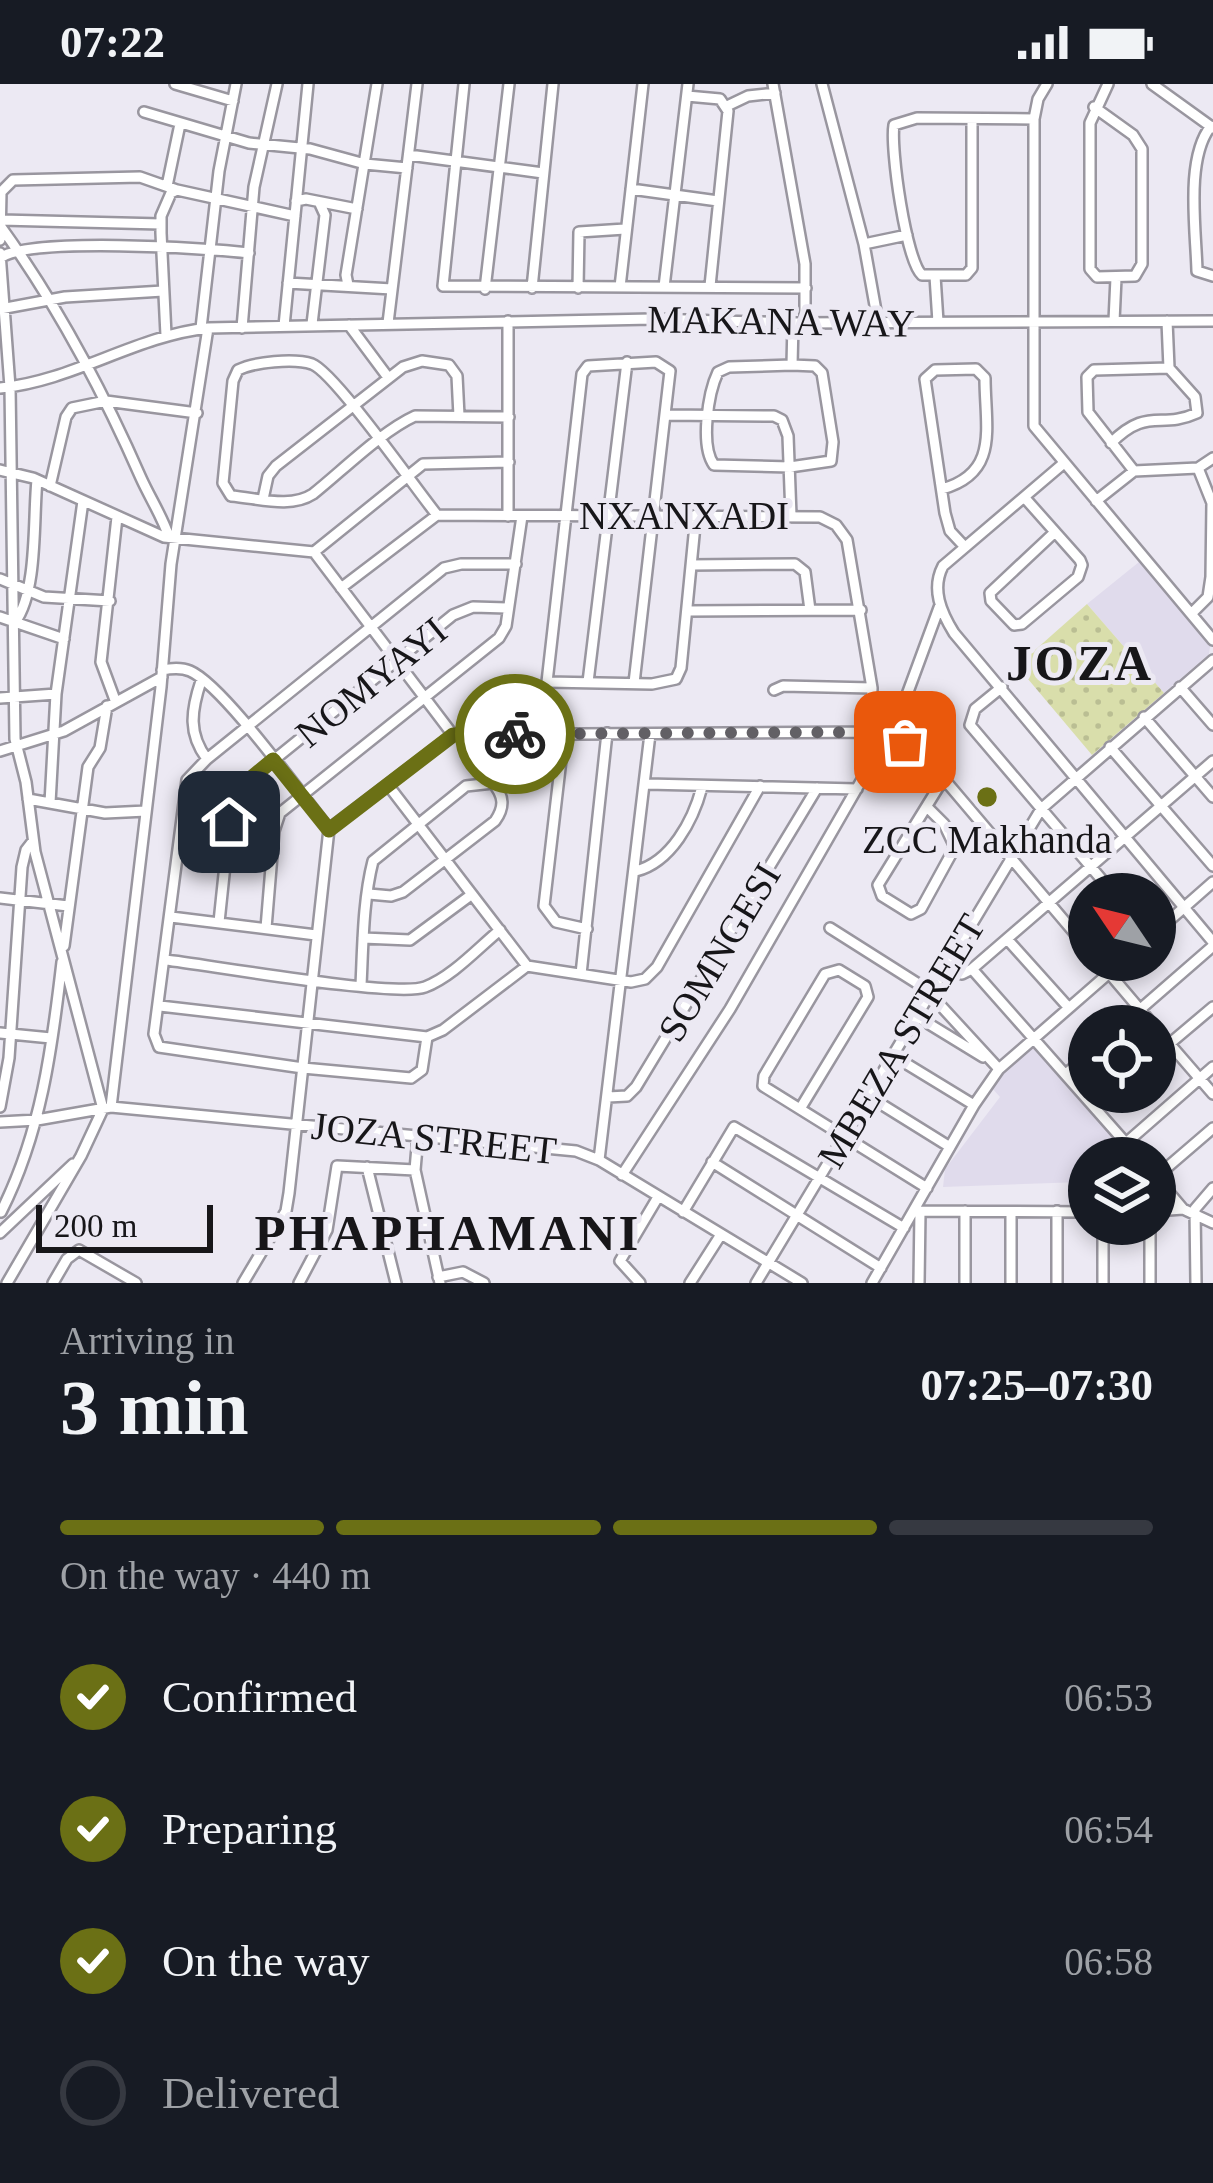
<!DOCTYPE html>
<meta charset="utf-8">
<style>
:root{--surface:#171b24;--page:#242831;--text:#f1f3f6;--muted:#9ea1a6;--line:#363941;--accent:#6b7015}
body{margin:0;font-family:Georgia,serif;background:var(--page);color:var(--text);height:100vh;display:flex;flex-direction:column;font-size:45px;white-space:nowrap}
*{box-sizing:border-box;margin:0}
p{font-size:39px;color:var(--muted)}
.icon{flex:none;width:66px;height:66px;fill:none;stroke:currentColor;stroke-width:2;stroke-linecap:round;stroke-linejoin:round}
.map{position:relative;height:1199px;overflow:hidden}
.drawer{display:flex;flex-direction:column;background:var(--surface);flex:1}
.drawer>*{flex:none}
.needle{width:78px;rotate:305deg}
.fabs{position:absolute;left:1068px;top:789px;display:grid;gap:24px}
.fabs a{display:grid;place-items:center;width:108px;height:108px;border-radius:50%;background:var(--surface);box-shadow:0 6px 18px #0003;font-size:60px}
.scale{position:absolute;left:36px;bottom:30px;width:177px;box-sizing:border-box;padding-left:12px;border:6px solid #171619;border-top:0;font-size:33px;line-height:42px;white-space:nowrap;color:#171619;-webkit-text-stroke:9px #ece9f3;paint-order:stroke}
.pin{position:absolute;display:grid;place-items:center;width:102px;height:102px;color:#fff;margin:-51px;border-radius:24px;box-shadow:0 6px 18px #0006}
.courier{position:absolute;display:grid;place-items:center;width:120px;height:120px;margin:-60px;border:9px solid #6b7015;border-radius:50%;background:#fff;color:#222;box-shadow:0 3px 15px #0007}
.head em{font-style:normal;font-weight:600}
.head div{display:flex;flex-direction:column-reverse}
.head{display:flex;align-items:center;justify-content:space-between;height:204px;padding:0 60px}
h1{font-size:78px;font-weight:600;line-height:90px}
.bar{display:grid;grid-template-columns:repeat(4,1fr);gap:18px 12px;align-content:center;height:144px;padding:0 60px}
.bar i{height:15px;border-radius:9px;background:var(--line)}
.bar .current{background:var(--accent)}
.bar p{grid-column:span 4}
ol{padding:0 60px;list-style:none}
li{display:flex;align-items:center;gap:36px;height:132px}
li p{margin-inline-start:auto}
li .icon{padding:12px;border-radius:50%;background:var(--accent);color:#fff;stroke-width:4}
li:last-child{color:var(--muted)}
li i{width:66px;height:66px;border:6px solid var(--line);border-radius:50%}
.status{display:flex;justify-content:space-between;align-items:center;height:84px;padding:0 60px;background:var(--surface);direction:ltr}
.status svg{height:33px;fill:currentColor}
.map>svg:first-child{display:block}
</style>
<div class="status"><b>07:22</b><svg viewBox="0 0 49 12"><path d="M0 12V9h3v3zM5 12V6h3v6zM10 12V3h3v9zM15 12V0h3v12zM26 1h20v11H26zM47 4h2v5h-2z"/></svg></div>
<div class="map">
<svg width="1213" height="1199" viewBox="0 0 1213 1199">
<defs>
<pattern id="park-dots" width="8" height="8" patternUnits="userSpaceOnUse" patternTransform="scale(3)"><rect width="8" height="8" fill="#d9deab"/><path d="M2 2h.1M6 6h.1" fill="none" stroke="#babe93" stroke-width="1.8" stroke-linecap="round"/></pattern>
</defs>
<rect width="100%" height="100%" fill="#ece9f3"/>
<path fill="#e0dbec" d="M1139,478L1210,562L1209,570L1164,609L1087,520Z
M1031,962L1036,963L1123,1064L1111,1074H1089V1093L1082,1098L943,1103L945,1085L1000,1013L991,1003L1001,986Z"/>
<path fill="url(#park-dots)" d="M1087,520L1164,609L1092,671L1017,582Z"/>
<g fill="none" stroke-linecap="round" stroke-linejoin="round">
<defs>
<path id="minor" d="M175,0L233,17
M464,0L443,202L806,204
M773,0L805,180V239
M822,0L864,160L878,238
M1047,0L1038,15L1034,35V342L1213,556
M1152,0L1213,44
M687,12L720,15L728,27L710,202
M727,22L748,12L775,9
M1094,23L1133,51L1142,65V180L1135,192L1097,193L1090,185V39L1108,0
M144,28L249,59L310,65L365,80L407,84
M972,35V184L966,191H922C906,177 890,64 894,41L917,34L1034,35
M1211,42C1185,74 1196,146 1197,187L1213,192
M409,71L543,89
M167,102L180,40
M631,105L718,117
M296,117L306,115L357,125
M1,136L161,140
M1,143C58,222 102,305 141,394C150,414 162,432 169,453
M0,156L1,108L13,96L140,93L177,106
M864,160L907,151
M0,169L10,303L15,655L26,698L35,768L103,1025L81,1072L7,1199
M0,174C29,153 206,164 249,169
M935,192L938,238
M288,199L392,205
M348,201L346,191L377,0
M620,203L643,0
M664,203L688,0
M532,204L553,0
M578,204L579,148L625,145
M485,205L509,0
M0,225L65,213L163,207
M508,237V432
M1114,237L1116,194
M388,239L417,0
M312,240L325,131L320,120
M349,241L387,292
M284,242L308,0
M201,244L219,87L236,0
M242,244L254,103L277,0
M166,251L161,149V132L171,109L177,106L295,132
M792,281L815,282L822,289L833,358L831,377L790,383L714,381C700,362 708,309 718,288L729,283Z
M792,281L793,239
M0,304C73,297 135,252 208,244L652,235L793,239L1213,237
M666,331L774,332L782,336L788,352L791,432
M1111,359C1148,322 1160,346 1197,329L1195,313L1169,284L1167,237
M1064,379L943,482C931,505 941,528 954,549L1213,858
M0,386L33,394L164,453L314,468L453,651
M1134,387L1088,328L1087,293L1094,286L1169,284
M50,402L66,333L72,324L106,317L197,329
M942,405C1000,389 985,343 985,294L976,285L935,286L925,295L945,429L950,447L964,462
M1024,413L1080,476L1082,481L1078,493L1022,540L1014,541L991,517L990,509L1055,448
M263,415L268,392L276,382L403,283L422,277L449,281L457,292L459,332
M1096,417L1134,387L1198,384L1213,374
M437,431C416,405 334,288 312,280C294,274 254,278 238,286L233,297L223,399L231,412C258,414 290,425 313,410C343,386 382,347 415,332L509,333
M314,468L423,380L509,378
M691,481L795,480L805,488L810,526
M0,495L44,513L110,517
M341,504L437,431L820,433L836,441L847,456L872,604L871,648
M687,527L861,526
M1192,529L1208,513L1211,493L1212,419L1198,384
M0,533L64,555
M15,538C38,507 33,435 37,396
M162,586C172,584 181,583 190,587C223,601 302,712 329,745
M201,597C191,627 188,650 207,675
M588,598L627,278
M634,599L670,287L656,278L588,282L582,290L547,598L652,600L676,595L681,584L696,431
M1002,603L975,625L970,641L1114,810
M1180,603L1213,641
M774,606L783,602L872,604
M0,614L56,610
M115,616L101,578L117,433
M1144,633L1213,713
M564,650L544,822L556,838L587,845
M1110,663L1213,782
M0,667L64,647L162,593
M647,700L857,705
M388,701L527,882
M28,715L105,729L146,727
M50,719L56,610L83,417
M927,723L944,740L955,763L921,825L911,830L882,812L878,801L944,694
M636,787C671,778 693,737 702,703
M0,814L68,822
M171,833L316,851
M219,838L231,724L238,705L453,531L473,523L507,524
M266,844L274,747L280,729L499,554L506,542L522,432
M830,844L931,908
M1155,849L1213,798
M363,854L410,856L471,811
M1007,855L1069,924
M64,862L88,683L100,664L107,622
M166,876C209,881 396,914 425,903C452,893 478,864 500,846
M1098,876L1154,942
M972,885L1139,1074
M944,886L962,890L972,885L1213,677
M581,890L607,649
M361,901C363,861 363,816 373,777L466,702L493,699C504,712 505,723 495,737L403,808L391,812L369,810
M930,910L999,985
M160,922L427,953
M916,932L983,973
M1121,942L1213,862
M1155,943L1213,1010
M0,949L51,954
M427,953L422,986L411,994L303,984L159,963L154,950L187,696L207,675L444,484L461,480H516
M427,953L443,946L527,882L631,898L645,895L657,883L760,702
M892,971L974,1021
M1155,972L1213,923
M1066,990L1089,970
M868,1012L950,1063
M608,1013L627,1012L636,1003L817,704
M0,1023L9,974L22,783L26,766L33,757
M111,1023L161,603L171,480L208,244
M1095,1024L1114,1008
M800,1025L868,913L865,902L839,886L825,890L764,992L763,1002L927,1104
M0,1038L37,1036L111,1023L576,1067L599,1076L802,1199
M418,1051L415,1086L440,1199
M1126,1059L1213,983
M599,1076L650,650
M712,1078L881,1184
M367,1083L396,1199
M622,1091L730,925L887,652L905,616L940,521
M1155,1092L1183,1125L1213,1139
M1156,1093L1213,1044
M914,1127L1089,1128
M965,1127V1199
M1155,1127L1183,1125
M1,1128C41,1049 52,965 62,878
M683,1128L734,1043L904,1144
M1103,1140V1199
M1150,1140V1199
M0,1149L73,1080
M438,1193L463,1188L484,1199
M53,1199L67,1175L79,1166L136,1199
M243,1199L286,1127L289,1109L329,745L453,651L871,648L906,658L927,675L1089,866
M299,1199L327,1146L337,1082L415,1086
M640,1199L620,1177L658,1113
M690,1199L720,1152
M756,1199L1041,725L1213,576
M872,1199L974,1021L999,985L1124,876
M919,1199L920,1127
M1011,1199V1128
M1057,1199V1127
M1196,1199L1195,1125L1213,1104"/>
</defs>
<use href="#minor" stroke="#99969f" stroke-width="14"/>
<use href="#minor" stroke="#fff" stroke-width="9"/>
</g>
<g fill="none" stroke-linecap="round" stroke-linejoin="round">
<path stroke="#626065" stroke-width="12" stroke-dasharray="0 21.6" d="M515,650L872,648L905,658"/>
<path stroke="#6b7015" stroke-width="15" d="M229,738L238,705L273,676L329,746L453,651L515,650"/>
</g>
<circle fill="#6b7015" stroke="#ece9f3" stroke-width="4.5" cx="987" cy="713" r="12"/>
<g text-anchor="middle" dominant-baseline="central" stroke-width="10" stroke-linejoin="round" paint-order="stroke">
<g font-size="39" fill="#171619" stroke="#ece9f3">
<text transform="translate(781 237) rotate(1)">MAKANA WAY</text>
<text x="684" y="431">NXANXADI</text>
<text transform="translate(371 598) rotate(-39)">NOMYAYI</text>
<text transform="translate(719 868) rotate(-59)">SOMNGESI</text>
<text transform="translate(901 957) rotate(-59)">MBEZA STREET</text>
<text transform="translate(434 1054) rotate(6)">JOZA STREET</text>
</g>
<g font-size="39" fill="#171619" stroke="#ece9f3">
<text x="987" y="755">ZCC Makhanda</text>
</g>
<g font-size="51" font-weight="bold" letter-spacing="3" fill="#171619" stroke="#ece9f3">
<text x="1080" y="579">JOZA</text>
<text x="448" y="1149">PHAPHAMANI</text>
</g>
</g>
</svg>
<div class="fabs">
<a><svg class="needle" viewBox="-14 -14 28 28"><path d="M0-13l5 13h-10z" fill="#e53935"/><path d="M0 13l5-13h-10z" fill="#9ea1a6"/></svg></a>
<a><svg class="icon" aria-label="locate" viewBox="0 0 24 24"><circle cx="12" cy="12" r="6"/><path d="M12 2v4M12 18v4M2 12h4M18 12h4"/></svg></a>
<a><svg class="icon" aria-label="layers" viewBox="0 0 24 24"><path d="M12 4l9 5-9 5-9-5zM3 14l9 5 9-5"/></svg></a>
</div>
<div class="scale">200 m</div>
<div class="pin" style="left:905px;top:658px;background:#ea580c"><svg class="icon" aria-label="bag" viewBox="0 0 24 24"><path d="M5 8h14l-1 12H6zM9 8a3 3 0 0 1 6 0"/></svg></div>
<div class="pin" style="left:229px;top:738px;background:#1f2937"><svg class="icon" aria-label="home" viewBox="0 0 24 24"><path d="M3 11l9-7 9 7M6 9v11h12V9"/></svg></div>
<div class="courier" style="left:515px;top:650px"><svg class="icon" aria-label="bike" viewBox="0 0 24 24"><circle cx="6" cy="16" r="4"/><circle cx="18" cy="16" r="4"/><path d="M6 16l4-8h5l3 8M10 8l3 8H6M13 5h3"/></svg></div>
</div>
<section class="drawer">
<div class="head"><div><h1>3 min</h1><p>Arriving in</p></div><em>07:25–07:30</em></div>
<div class="bar"><i class="current"></i><i class="current"></i><i class="current"></i><i></i><p>On the way · 440 m</p></div>
<ol>
<li><svg class="icon" aria-label="check" viewBox="0 0 24 24"><path d="M5 12l5 5 9-10"/></svg>Confirmed<p>06:53</p></li>
<li><svg class="icon" aria-label="check" viewBox="0 0 24 24"><path d="M5 12l5 5 9-10"/></svg>Preparing<p>06:54</p></li>
<li><svg class="icon" aria-label="check" viewBox="0 0 24 24"><path d="M5 12l5 5 9-10"/></svg>On the way<p>06:58</p></li>
<li><i></i>Delivered</li>
</ol>
</section>
